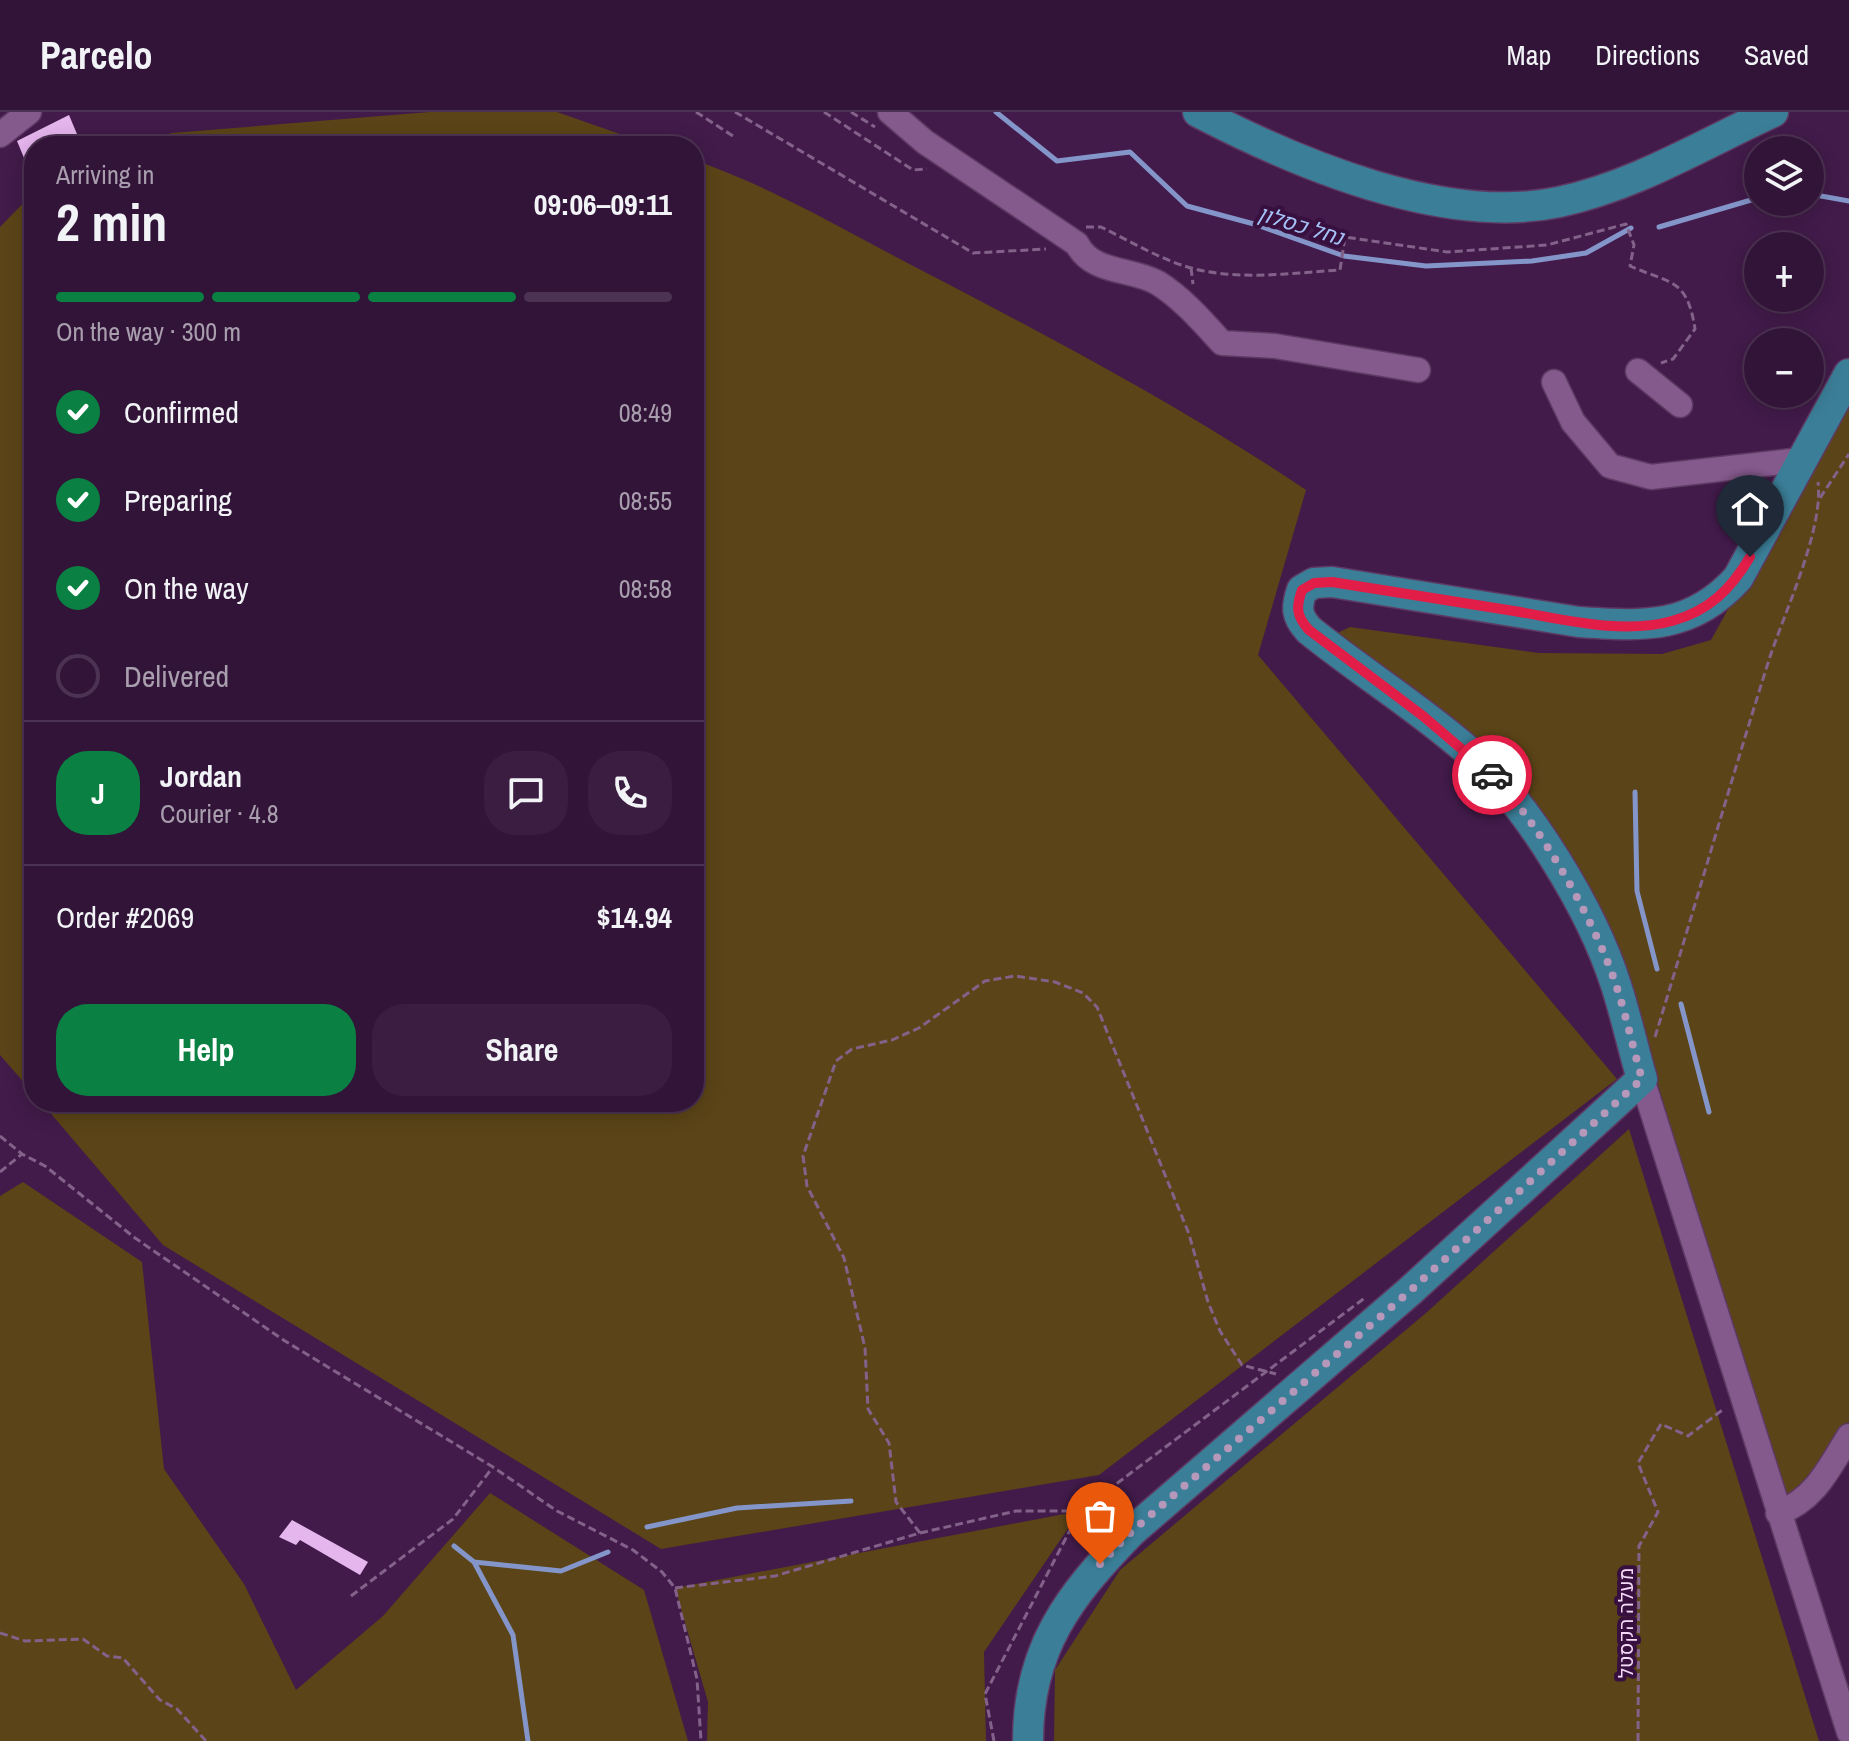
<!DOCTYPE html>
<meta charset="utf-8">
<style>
:root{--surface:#321438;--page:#3a1d40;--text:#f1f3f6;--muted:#a89eae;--line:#4d3353;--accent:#0b8043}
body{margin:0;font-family:"Archivo Narrow",Heebo,sans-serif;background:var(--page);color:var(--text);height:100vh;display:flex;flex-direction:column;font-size:30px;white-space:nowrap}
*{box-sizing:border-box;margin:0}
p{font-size:26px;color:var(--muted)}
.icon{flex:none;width:44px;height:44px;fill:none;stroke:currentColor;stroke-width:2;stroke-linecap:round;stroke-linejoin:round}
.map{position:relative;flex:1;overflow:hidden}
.details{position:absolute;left:24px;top:24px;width:680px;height:976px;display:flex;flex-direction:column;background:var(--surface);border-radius:32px;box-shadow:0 4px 20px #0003,0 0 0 2px var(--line)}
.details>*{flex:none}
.controls{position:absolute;left:1744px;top:24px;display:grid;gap:16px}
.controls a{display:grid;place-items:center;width:80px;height:80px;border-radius:50%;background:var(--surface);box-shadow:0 4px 20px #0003,0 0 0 2px var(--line);font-size:40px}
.pin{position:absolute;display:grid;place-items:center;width:68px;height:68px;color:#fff;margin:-82px -34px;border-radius:50% 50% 50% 0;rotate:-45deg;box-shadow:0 0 8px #0007}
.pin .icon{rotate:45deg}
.courier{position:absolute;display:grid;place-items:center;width:80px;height:80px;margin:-40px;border:6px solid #e11d48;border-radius:50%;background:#fff;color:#222;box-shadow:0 2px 10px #0007}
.overview em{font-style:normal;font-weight:700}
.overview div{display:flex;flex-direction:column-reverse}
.overview{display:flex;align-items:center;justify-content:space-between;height:136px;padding:0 32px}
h1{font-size:52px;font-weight:700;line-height:60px}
.bar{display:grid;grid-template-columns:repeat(4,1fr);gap:12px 8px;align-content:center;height:96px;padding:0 32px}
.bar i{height:10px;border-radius:6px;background:var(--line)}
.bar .active{background:var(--accent)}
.bar p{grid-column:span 4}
.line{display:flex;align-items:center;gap:20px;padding:0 32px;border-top:2px solid var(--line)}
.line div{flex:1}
.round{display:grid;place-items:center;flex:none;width:84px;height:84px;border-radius:32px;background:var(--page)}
ol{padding:0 32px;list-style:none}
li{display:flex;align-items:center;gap:24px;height:88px}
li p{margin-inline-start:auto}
li .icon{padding:8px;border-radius:50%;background:var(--accent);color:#fff;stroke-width:4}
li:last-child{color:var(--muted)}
li i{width:44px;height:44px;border:4px solid var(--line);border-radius:50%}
.cta{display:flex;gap:16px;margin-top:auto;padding:16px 32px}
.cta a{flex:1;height:92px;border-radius:32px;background:var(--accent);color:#fff;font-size:32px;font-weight:700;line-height:92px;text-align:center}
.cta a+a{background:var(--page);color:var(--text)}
header{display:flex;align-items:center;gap:48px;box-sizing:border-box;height:112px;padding:0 40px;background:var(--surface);border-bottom:2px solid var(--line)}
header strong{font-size:38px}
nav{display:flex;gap:44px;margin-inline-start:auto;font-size:28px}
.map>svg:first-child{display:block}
</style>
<header>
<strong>Parcelo</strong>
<nav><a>Map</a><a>Directions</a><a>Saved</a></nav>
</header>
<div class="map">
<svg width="1849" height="1629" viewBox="0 0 1849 1629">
<rect width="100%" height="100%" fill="#421b4a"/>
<path fill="#5b4417" d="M430,0H557L654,34H129L172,21Z
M694,48C772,75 844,118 917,156C1050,225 1181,294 1306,378L1258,543L1617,967L1099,1363L661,1437L163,1133L41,990H694Z
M34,80V982L0,943V115Z
M1849,279V1310L1837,1330L1782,1393L1615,827L1502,664L1331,524L1350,515L1539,541L1662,542L1711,528Z
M1629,1017L1819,1629H1054L1055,1558L1120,1458L1426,1201Z
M23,1070L142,1150L164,1357L244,1472L296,1578L383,1504L490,1381L644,1478L688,1629H0V1084Z
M1080,1399L984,1540L986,1629H707L708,1590L675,1476Z"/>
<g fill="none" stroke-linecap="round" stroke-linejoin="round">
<path stroke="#8495ca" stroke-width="5" d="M996,0L1057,49L1130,40L1187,94L1254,112L1344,144L1426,154L1532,149L1586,141L1631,116
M1810,82L1849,89
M1659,115L1758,86
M1635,680L1637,779L1657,857
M1681,892L1709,1000
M647,1415L737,1396L851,1389
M454,1434L474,1450L513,1523L528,1629
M474,1450L561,1459L608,1440"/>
</g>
<path fill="#e5b5ee" d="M69,3L82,34H34V70L17,29Z
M292,1408L368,1450L360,1463L300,1428L296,1433L279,1425Z"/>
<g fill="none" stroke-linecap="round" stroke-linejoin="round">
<defs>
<path id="minor" d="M890,0L925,30L1077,132C1092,162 1132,156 1158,171C1182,186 1203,210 1222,231L1275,234L1418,258
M0,23L29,0
M1638,259L1680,293
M1554,270L1573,310L1610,354L1651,365L1800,348
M1642,967L1849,1620
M1778,1401C1815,1388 1829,1356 1849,1324"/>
<path id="major" d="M1198,0C1298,52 1445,114 1559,90C1635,74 1703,32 1773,0
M1028,1629C1028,1536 1069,1484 1131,1420L1410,1179L1642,967C1633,936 1626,904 1616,873C1592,798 1528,692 1468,639C1418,595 1361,560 1309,518C1296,504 1296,495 1302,478L1314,471L1332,470L1579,510C1644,514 1691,518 1738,466L1849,262"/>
</defs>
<use href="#minor" stroke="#5d3a63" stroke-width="27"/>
<use href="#major" stroke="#5d3a63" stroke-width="33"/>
<path stroke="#83628a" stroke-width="3" stroke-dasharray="8 4" stroke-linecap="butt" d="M696,0L736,26
M735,0L973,141L1046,137
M824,0L913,58L927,57
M851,0L875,15
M1086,115H1101C1130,129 1159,147 1191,156C1239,169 1291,161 1340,158L1345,125L1447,140L1547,133L1626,112L1634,133L1630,154C1670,172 1687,165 1695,217L1673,247L1661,251
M1191,156L1193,172
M1820,386L1849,342
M1655,925C1693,801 1729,675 1768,551C1783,503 1824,418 1818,370
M0,1024L22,1042L45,1054L135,1126L285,1229L493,1355L557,1399L633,1438L662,1460L675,1476L697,1567L701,1629
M0,1060L22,1042
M920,1421L896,1390L889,1331L868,1297L865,1236L844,1146L807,1074L803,1044L836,949L852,937L892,928L919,916L985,869L1015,864L1055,870L1083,881L1097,895L1189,1122L1208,1190L1220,1219L1242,1253L1276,1262
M675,1476L775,1464L920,1421L1016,1399H1080
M351,1484L453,1407L493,1355
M0,1521L25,1529L83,1527L107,1544L123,1546L160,1588L177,1597L206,1629
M994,1629L985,1582L1080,1399L1366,1185
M1638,1629L1639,1434L1658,1400L1638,1351L1661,1312L1688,1324L1725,1296"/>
<use href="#minor" stroke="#84598c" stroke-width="24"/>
<use href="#major" stroke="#3b7e97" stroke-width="30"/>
</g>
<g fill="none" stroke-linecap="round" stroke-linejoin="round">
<path stroke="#b598ba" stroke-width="8" stroke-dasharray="0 14.4" d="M1100,1452L1131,1420L1410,1179L1642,967C1633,936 1626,903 1616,873C1595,809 1539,710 1492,663"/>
<path stroke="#e11d48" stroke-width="10" d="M1492,663L1423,604L1309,518C1296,504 1296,495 1302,478L1314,471L1332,470C1392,479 1453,489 1514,499C1563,507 1622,523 1672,509C1709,499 1731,477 1750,445"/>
</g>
<g text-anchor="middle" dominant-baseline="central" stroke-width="8" stroke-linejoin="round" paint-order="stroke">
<g font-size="20" fill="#f3dbf7" stroke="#38103f">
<text transform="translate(1625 1511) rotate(-90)">מעלה הקסטל</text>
</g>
<g font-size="22" font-style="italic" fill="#a5c3f8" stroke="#38103f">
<text transform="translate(1301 113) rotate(17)">נחל כסלון</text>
</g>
</g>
</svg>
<div class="controls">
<a><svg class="icon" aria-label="layers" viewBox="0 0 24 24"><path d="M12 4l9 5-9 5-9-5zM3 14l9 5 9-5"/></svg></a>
<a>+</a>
<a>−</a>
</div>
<div class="pin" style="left:1100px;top:1452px;background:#ea580c"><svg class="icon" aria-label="bag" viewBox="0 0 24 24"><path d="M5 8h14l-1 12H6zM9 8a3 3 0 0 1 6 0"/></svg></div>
<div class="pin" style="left:1750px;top:445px;background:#1f2937"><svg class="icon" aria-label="home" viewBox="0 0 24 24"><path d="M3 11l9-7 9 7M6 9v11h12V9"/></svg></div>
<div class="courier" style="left:1492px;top:663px"><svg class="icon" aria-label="car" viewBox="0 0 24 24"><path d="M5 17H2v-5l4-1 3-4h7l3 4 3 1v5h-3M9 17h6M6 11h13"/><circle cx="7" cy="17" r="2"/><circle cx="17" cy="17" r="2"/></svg></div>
<section class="details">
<div class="overview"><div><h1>2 min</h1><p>Arriving in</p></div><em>09:06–09:11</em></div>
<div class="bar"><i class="active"></i><i class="active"></i><i class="active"></i><i></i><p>On the way · 300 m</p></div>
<ol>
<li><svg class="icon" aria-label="check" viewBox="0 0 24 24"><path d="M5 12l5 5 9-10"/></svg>Confirmed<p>08:49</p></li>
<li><svg class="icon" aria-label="check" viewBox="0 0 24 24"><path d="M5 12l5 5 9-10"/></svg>Preparing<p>08:55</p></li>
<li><svg class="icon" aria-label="check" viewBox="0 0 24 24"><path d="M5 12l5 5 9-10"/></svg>On the way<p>08:58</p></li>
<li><i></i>Delivered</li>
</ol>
<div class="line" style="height:144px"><b class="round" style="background:var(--accent);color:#fff">J</b><div><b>Jordan</b><p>Courier · 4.8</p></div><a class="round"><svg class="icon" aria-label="chat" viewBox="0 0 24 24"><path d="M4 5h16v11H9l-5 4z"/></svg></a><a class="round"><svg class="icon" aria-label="phone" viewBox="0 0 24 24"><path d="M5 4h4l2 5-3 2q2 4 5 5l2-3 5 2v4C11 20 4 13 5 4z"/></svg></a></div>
<div class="line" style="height:104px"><div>Order #2069</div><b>$14.94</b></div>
<div class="cta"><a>Help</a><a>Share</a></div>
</section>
</div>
